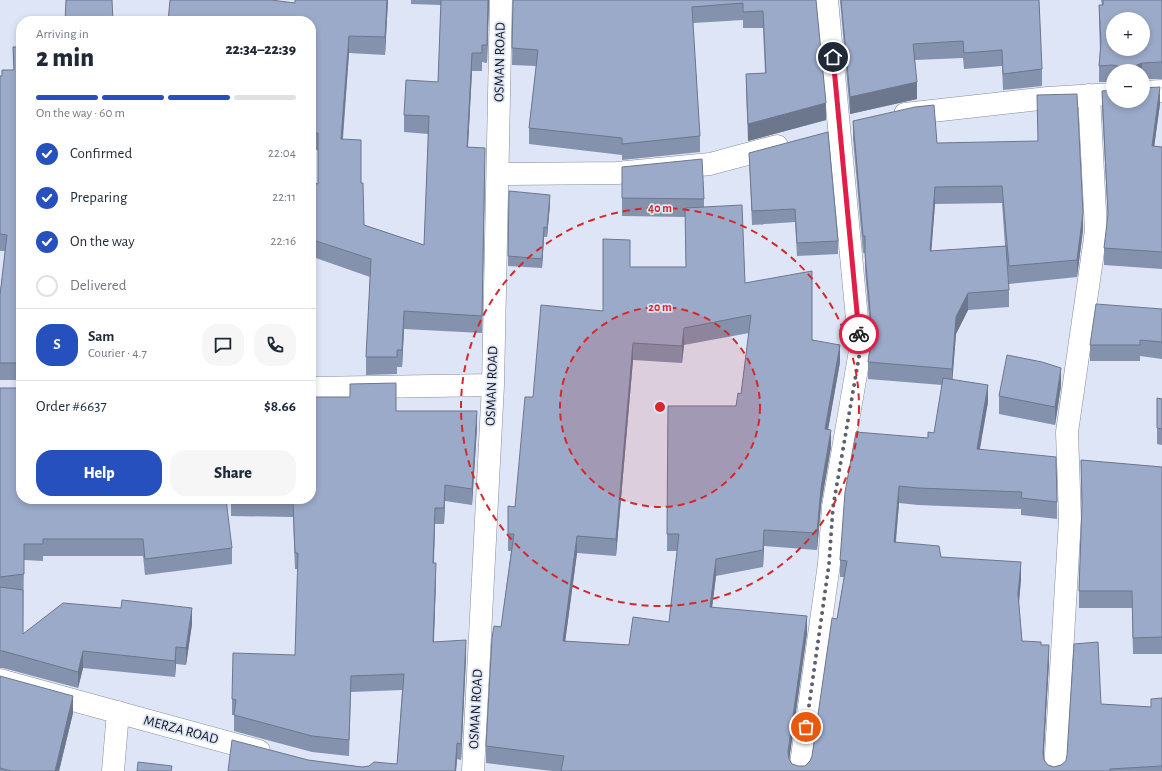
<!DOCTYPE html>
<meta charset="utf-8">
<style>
:root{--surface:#fff;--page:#f6f6f7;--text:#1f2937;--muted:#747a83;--line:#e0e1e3;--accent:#2750bf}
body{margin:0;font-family:"Alegreya Sans",sans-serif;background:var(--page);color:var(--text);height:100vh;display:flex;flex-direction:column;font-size:15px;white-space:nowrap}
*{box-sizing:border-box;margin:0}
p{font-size:13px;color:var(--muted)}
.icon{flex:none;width:22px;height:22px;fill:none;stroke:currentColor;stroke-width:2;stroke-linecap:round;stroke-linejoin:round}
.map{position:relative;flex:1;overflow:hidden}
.details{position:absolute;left:16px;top:16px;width:300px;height:488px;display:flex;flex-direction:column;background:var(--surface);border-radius:16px;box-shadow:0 2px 6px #0003}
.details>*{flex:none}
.controls{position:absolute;left:1106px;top:12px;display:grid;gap:8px}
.controls a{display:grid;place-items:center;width:44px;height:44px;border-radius:50%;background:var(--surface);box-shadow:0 2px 6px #0003;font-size:20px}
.pin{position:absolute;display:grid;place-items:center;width:34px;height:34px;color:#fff;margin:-17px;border:2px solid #fff;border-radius:50%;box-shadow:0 1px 4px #0007}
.courier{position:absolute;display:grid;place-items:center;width:40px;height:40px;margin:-20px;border:3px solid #e11d48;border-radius:50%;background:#fff;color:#222;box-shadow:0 1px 5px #0007}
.overview em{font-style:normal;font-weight:800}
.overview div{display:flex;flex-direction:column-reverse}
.overview{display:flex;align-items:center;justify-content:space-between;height:68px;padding:0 20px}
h1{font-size:26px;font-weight:800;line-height:30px}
.bar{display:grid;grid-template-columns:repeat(4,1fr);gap:6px 4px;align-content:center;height:48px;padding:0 20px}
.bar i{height:5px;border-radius:3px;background:var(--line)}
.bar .on{background:var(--accent)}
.bar p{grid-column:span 4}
.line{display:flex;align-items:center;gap:10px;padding:0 20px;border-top:1px solid var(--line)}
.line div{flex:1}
.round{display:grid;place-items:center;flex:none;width:42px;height:42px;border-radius:16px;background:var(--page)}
ol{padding:0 20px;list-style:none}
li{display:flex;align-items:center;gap:12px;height:44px}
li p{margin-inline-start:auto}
li .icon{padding:4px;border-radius:50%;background:var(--accent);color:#fff;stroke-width:4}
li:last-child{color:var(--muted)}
li i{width:22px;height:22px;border:2px solid var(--line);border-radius:50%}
.primary-button{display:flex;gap:8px;margin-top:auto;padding:8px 20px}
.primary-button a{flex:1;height:46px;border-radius:16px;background:var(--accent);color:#fff;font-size:16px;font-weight:800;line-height:46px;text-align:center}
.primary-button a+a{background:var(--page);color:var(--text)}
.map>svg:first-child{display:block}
</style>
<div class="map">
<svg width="1162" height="771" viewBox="0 0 1162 771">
<rect width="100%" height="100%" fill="#dde5f6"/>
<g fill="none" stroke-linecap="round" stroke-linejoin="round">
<defs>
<path id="minor" d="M1143,92L1162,91
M905,114L1048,98L1113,94
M498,174L617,173L710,164L777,146
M311,388L493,385
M0,680L259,751
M113,771L118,712
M473,771L493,385L501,0
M800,771L829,564L833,507L860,351L827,0
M1055,771L1070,519L1067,432L1096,231L1089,95"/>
</defs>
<use href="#minor" stroke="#858d9d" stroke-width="23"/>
<use href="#minor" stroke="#fff" stroke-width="22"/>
</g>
<path fill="#8592ad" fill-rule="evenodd" d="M295,0H388L385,55L349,53L343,139L361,183L364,225L424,245L428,134L404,132V115L438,82L441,5L411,4V0H489L487,63L482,62V71H472L468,147L485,165L482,333L404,329L402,367H397V374L366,375V357L370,277L313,257L311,276V183L318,184V150H311V21L295,3Z
M513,0H816L826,120L748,141L746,90V74L765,73L763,28H743V20L693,23L700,136V152L622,160V155L529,144V128L536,66L512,65Z
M840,0H1039L1042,69V86L1003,90L1002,66L964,69L963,58L915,60L917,99L850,114Z
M1101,0H1162V79H1143V71H1113V82H1099V66L1100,51L1099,22V5H1102Z
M13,47H21V380H0V295L5,251H0V76H2L14,70Z
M1102,91L1160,104L1154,146L1162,147V269L1104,265V248L1108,218L1102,107Z
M853,121L937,143L1083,230L1077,277L1009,284L1006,257L1009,290V307L968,310L956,334L952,380L988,402L979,450L1057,502V519L1021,515V509L918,505L899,503L896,542L941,557L1021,579L1019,603L1022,641L1041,645L1049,662L1043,757L1044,760L1048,765L1054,767L1061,765L1066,761L1101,704L1151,707L1162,698V771H552L486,763V746L511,551H508V506L515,507L533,397L603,311L630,267H686L685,217L622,216V167L704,199V207L745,283L840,362L828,430L831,447L821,505L817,550L764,546L763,567L716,576L712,607L807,633L789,760L792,764L798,766H805L810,761L812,756L837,619L844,577H840V560L928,438L934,433L942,385L868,379V362L871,339L865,271V253H863L853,139ZM1002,203L1005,246L931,251L935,204ZM749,333L741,394L736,406H668L667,551H677L669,622L629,645L565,641L577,553L616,556L633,360L682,363L684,345Z
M749,153L838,241V254L797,256L795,222L752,225Z
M509,191L550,204L547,237H544L542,268L508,266Z
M1162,309V359L1140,356V361H1090V345Z
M1061,386L1055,425L999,414V396Z
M0,388L140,502L232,548V564L145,575L143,556H43V561L24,560L23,634L192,624L186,665L176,664L175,677L83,668L78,688L3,668H0Z
M1157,398L1162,399V445L1157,444Z
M396,411L477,427L472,505L445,501L444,524H435L434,563L436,579L434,642L466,656L461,760L457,759L456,771H228L308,760L362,767L397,764L402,690L351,692L349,756L312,752L234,731V715H232V699L295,655L298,569H295L293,517L231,516V499Z
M1081,460L1162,467V654H1133L1132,608H1079V591L1082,511Z
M0,676L73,713L59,771H0Z"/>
<path fill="#6c778d" d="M387,0H388L385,55V37Z
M488,0H489L487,63V45Z
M349,36V53L341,157V139Z
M472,53V71L467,164V147Z
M1142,63V71H1132V69L1137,65Z
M917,82V99L850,114V97Z
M1160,87V104L1152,163V146Z
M826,103V120L748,141V124Z
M485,148V165L482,333V316Z
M935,187V204L930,269V251Z
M550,195V204L547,237V228Z
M1083,213V230L1077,277V260Z
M544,227V237L542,268V259Z
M313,240V257L311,276V258Z
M968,293V310L956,334L952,386V369L956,317Z
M404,311V329L402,367V350Z
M684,328V345L682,363V346Z
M633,343V360L616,556V539Z
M840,345V362L825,446V429Z
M1061,368V386L1055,425V407Z
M988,385V402L977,466V449Z
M477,411V427L472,505V489Z
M831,430V447L821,505L817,550V533L821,488Z
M445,485V501L444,524V508Z
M899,486V503L894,559V542Z
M435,508V524L433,579V563Z
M764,530V546L763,567V550Z
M577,536V553L563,658V641Z
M716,559V576L710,624V607Z
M1021,562V579L1018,611V594Z
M436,563V579L433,658V642Z
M192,608V624L186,665V648Z
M807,616V633L788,769V752Z
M466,640V656L461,760V744Z
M1049,645V662L1043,770V753Z
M176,647V664L175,677V661Z
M83,651V668L78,688V672Z
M73,696V713L59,771H55Z
M457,743V759L456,771H455Z"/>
<path fill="#9baac9" stroke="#6c778d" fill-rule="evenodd" d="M66,0H112L113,21H65Z
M170,0H271L295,3V0H387L385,37L349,36L341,139L361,140V183H363L364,225L424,245L429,116L404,115L406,80L438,82L441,0H488L487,45H482V53H472L467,147L485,148L482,316L404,311L402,350H397V357H366L371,259L313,240L311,258V183L318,184V133L311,132V21H168Z
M513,0H816L826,103L748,124L746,74L766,73L763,11L743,12V3L692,7L700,136L622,144V138L529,128L538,50L512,48Z
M841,0H1039L1042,69L1003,74L1002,50L964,53L963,41L913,44L917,82L850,97Z
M1103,0H1162V62L1142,63L1137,65L1132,69V71H1123L1118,66L1112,65L1099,66L1101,43L1099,5H1103ZM1113,19H1143V49H1113Z
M13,47H21V363H0V295L7,235L0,234V76H2V70H14Z
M1160,87L1152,146L1162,147V252L1104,248L1108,214L1102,91L1113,90V101H1143V88Z
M1077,94L1083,213L1077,260L1009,266L1002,186L935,187L930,251L1006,246L1009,290L968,293L956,317L952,369L868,362L872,333L865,254V236H863L853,121L915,107L934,105L937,143L1038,141L1037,95Z
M828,132L838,241L797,243L795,209L752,211L749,153Z
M702,159L704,199L622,198V167Z
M509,191L550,195L547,228L544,227L542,259L508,256Z
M742,205L745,283L812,271V340L840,345L825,429L831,430L821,488L817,533L764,530L763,550L716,559L710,607L807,616L788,752L789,759L792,764L798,766H805L810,761L812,756L832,618L837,619L847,561L840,560L845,492L856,432L928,438V432L934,433L943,378L988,385L977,449L1056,457L1057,502L1021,498L1022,492L918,488L899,486L894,542L939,546L941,557L1021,562L1018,594L1022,641L1041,642V645H1049L1043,753L1044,760L1048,765L1054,767L1061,765L1066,761L1067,755L1074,644L1098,642L1101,704L1151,707V699L1162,698V766L1110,769V771H561L564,756L486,746L492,638L494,626L501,627L514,534H508V506L515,507L525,397H533L541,305L603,311V239L630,240V267H686L685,208ZM751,315L741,394L738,393L736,406H668L667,534H679L669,622L633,617L629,645L563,641L577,536L616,539L633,343L682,346L684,328Z
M1096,304L1162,309V342L1140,340V345H1090Z
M1007,355L1042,362L1061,368L1055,407L999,396Z
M396,383V411H477L472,489L445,485L444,508H435L433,563H436L433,642L466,640L461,744L457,743L455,771H228L232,740L308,760L362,767L369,766L374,762L397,764L404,674L351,676L349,740L312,736L234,715L236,700L232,699L233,653L295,655L298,553H295L293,501L231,500V499H311V397H350V384Z
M0,388H21V499H140V502L167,499H226L232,548L145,559L143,539H43V544H24V574L0,577Z
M1157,398L1162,399V429L1157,428Z
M1081,460L1162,467V637L1133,638L1132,591H1079L1082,503Z
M0,587L23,590V634L63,603L121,608L122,600L192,608L186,648L176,647L175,661L83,651L78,672L3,651H0Z
M0,676L73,696L55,771H11L0,768Z
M138,762L172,766L171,771H137Z"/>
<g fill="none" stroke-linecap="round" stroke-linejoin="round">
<path stroke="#5b606a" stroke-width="4" stroke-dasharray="0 7.2" d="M806,727L829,564L833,507L860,351L859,334"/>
<path stroke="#e11d48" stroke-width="5" d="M833,57L859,334"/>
</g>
<circle cx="660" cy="407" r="100" fill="#d62828" fill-opacity=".12"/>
<g fill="none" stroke="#d62828" stroke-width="2" stroke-dasharray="7 5">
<circle cx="660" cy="407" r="100"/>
<circle cx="660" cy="407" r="199"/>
</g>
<g text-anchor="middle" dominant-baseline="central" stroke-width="3.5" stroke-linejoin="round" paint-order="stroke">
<g font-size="14" fill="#15181e" stroke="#dde5f6">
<text transform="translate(500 62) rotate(-89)">OSMAN ROAD</text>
<text transform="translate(492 386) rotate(-88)">OSMAN ROAD</text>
<text transform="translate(476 709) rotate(-87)">OSMAN ROAD</text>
<text transform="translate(181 730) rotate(15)">MERZA ROAD</text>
</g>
</g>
<circle cx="660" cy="407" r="6" fill="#d62828" stroke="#dde5f6" stroke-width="2"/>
<g font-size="12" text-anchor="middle" font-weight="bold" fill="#d62828" stroke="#dde5f6" stroke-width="3.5" stroke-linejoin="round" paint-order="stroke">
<text x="660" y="212">40 m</text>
<text x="660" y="311">20 m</text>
</g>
</svg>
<div class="controls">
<a>+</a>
<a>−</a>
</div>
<div class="pin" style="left:806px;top:727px;background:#ea580c"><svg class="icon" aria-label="bag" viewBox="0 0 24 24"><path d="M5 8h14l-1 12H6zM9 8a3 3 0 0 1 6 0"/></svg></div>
<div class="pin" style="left:833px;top:57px;background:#1f2937"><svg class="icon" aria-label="home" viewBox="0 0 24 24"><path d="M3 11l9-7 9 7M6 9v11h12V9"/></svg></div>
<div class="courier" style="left:859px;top:334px"><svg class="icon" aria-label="bike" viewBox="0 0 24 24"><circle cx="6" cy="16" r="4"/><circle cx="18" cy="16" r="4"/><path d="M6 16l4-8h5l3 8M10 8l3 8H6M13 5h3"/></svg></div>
<section class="details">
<div class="overview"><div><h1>2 min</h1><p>Arriving in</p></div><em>22:34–22:39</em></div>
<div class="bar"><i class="on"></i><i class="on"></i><i class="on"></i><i></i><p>On the way · 60 m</p></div>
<ol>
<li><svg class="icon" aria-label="check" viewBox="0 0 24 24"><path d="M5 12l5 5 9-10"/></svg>Confirmed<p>22:04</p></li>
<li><svg class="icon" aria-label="check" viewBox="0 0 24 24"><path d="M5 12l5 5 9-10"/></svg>Preparing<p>22:11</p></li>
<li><svg class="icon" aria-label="check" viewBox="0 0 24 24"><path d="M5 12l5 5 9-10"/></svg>On the way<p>22:16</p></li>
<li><i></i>Delivered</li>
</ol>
<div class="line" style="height:72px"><b class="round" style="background:var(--accent);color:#fff">S</b><div><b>Sam</b><p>Courier · 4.7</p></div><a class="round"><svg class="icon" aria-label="chat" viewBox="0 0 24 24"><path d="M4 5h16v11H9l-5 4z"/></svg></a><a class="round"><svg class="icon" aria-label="phone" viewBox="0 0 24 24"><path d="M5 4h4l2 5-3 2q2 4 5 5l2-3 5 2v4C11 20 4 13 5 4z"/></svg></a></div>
<div class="line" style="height:52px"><div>Order #6637</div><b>$8.66</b></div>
<div class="primary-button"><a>Help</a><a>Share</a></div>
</section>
</div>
